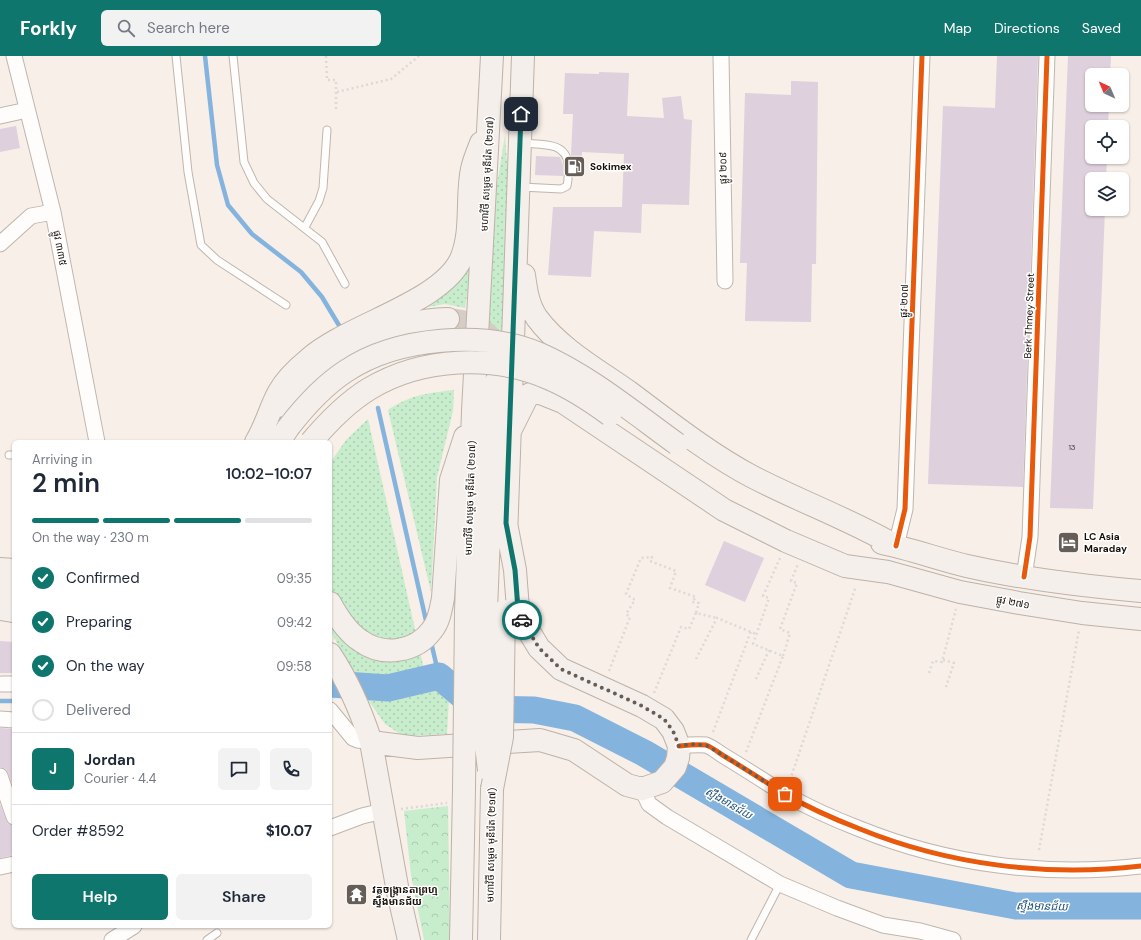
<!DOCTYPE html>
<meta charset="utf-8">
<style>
:root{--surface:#fff;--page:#f2f2f3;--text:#1f2937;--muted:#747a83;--line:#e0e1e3;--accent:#0f766e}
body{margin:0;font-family:"DM Sans","Noto Sans Khmer",sans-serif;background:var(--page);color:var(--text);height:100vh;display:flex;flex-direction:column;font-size:15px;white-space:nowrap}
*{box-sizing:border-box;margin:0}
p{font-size:13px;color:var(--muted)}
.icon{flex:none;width:22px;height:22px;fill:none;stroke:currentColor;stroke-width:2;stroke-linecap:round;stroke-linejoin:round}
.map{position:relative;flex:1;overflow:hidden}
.details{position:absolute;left:12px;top:384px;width:320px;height:488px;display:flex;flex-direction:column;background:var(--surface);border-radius:6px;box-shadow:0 1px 3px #0004}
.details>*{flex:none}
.needle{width:26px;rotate:316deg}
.fabs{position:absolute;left:1085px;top:12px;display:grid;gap:8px}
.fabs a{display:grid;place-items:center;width:44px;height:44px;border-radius:6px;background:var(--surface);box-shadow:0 1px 3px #0004;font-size:20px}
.pin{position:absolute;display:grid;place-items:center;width:34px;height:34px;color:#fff;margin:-17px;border-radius:8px;box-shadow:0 2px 6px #0006}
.courier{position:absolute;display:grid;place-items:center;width:40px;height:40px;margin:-20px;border:3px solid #0f766e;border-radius:50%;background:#fff;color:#222;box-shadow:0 1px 5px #0007}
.headline em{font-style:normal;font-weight:600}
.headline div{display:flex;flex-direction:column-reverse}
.headline{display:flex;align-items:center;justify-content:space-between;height:68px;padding:0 20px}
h1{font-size:26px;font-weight:600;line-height:30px}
.bar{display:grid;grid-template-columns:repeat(4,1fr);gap:6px 4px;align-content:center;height:48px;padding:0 20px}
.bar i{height:5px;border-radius:3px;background:var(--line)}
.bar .selected{background:var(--accent)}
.bar p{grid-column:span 4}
.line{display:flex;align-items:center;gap:10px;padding:0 20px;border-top:1px solid var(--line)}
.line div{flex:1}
.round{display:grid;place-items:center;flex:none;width:42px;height:42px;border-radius:6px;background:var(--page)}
ol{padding:0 20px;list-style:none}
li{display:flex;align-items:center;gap:12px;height:44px}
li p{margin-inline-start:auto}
li .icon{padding:4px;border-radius:50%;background:var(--accent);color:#fff;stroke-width:4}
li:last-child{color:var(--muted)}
li i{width:22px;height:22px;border:2px solid var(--line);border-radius:50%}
.button{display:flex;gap:8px;margin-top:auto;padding:8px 20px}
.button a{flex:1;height:46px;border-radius:6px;background:var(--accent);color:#fff;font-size:16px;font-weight:600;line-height:46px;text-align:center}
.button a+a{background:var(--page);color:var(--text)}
header{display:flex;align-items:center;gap:24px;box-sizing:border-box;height:56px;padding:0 20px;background:var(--accent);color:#fff}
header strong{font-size:19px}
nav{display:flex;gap:22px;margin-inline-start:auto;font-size:14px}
.search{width:280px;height:36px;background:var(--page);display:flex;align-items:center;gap:10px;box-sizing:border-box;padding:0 14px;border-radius:6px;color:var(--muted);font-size:15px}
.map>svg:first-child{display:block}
</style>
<header>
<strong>Forkly</strong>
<div class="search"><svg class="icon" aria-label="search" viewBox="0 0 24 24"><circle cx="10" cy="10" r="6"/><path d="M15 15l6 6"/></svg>Search here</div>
<nav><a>Map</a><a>Directions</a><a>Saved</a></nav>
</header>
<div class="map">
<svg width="1141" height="884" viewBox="0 0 1141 884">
<defs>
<pattern id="grass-dots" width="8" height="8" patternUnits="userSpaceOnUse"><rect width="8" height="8" fill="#c7edcd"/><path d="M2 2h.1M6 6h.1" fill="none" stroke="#aacaaf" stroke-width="1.8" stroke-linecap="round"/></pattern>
<pattern id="park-crowns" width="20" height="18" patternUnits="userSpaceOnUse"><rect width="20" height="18" fill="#c7edcd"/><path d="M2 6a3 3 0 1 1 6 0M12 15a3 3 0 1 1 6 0" fill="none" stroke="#aacaaf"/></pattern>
</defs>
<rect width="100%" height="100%" fill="#f7efe8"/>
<path fill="url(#grass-dots)" d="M505,79L510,149L506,283L486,265L494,147Z
M474,191L465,252L445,248L422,252L451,232Z
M454,334L453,355L437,421L431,536L388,354C410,339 428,337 454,334Z
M368,363L425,618L382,625L357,624L330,574V407L346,384Z
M437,632L449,643L447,678L403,680L385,668L366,641L389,643Z"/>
<path fill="url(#park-crowns)" d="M448,750L450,884H424L411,819L404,755Z"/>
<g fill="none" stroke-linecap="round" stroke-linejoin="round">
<path stroke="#84b4de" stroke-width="4.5" d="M205,0L217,109L228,149L252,178L301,216L322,241L340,271
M378,352L427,569
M431,586L439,620
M0,645H14"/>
<path stroke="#84b4de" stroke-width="27" d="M330,628L388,632L439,620L478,653L534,654L575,662L644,697L851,819L1016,850H1141"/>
</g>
<path fill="#ded0dc" d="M997,0H1038L1023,431L928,428L943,50L995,52Z
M1068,0H1111L1110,19H1092V49H1109L1108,71H1092V101H1107L1106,123H1092V153H1105L1093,453L1050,452Z
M599,16L629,17L627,60L664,62L662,42L681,40L684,63L692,64L689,149L642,148L641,177L594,175L591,221L548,219L553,151H622L624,98L582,96L581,121H573L571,98L573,58H563L565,17L599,18Z
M791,25L818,26L816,208H812L811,266L745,265L747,207H740L745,37L791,39Z
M16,70L20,92L0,96V73Z
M536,100L560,101L563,109V120L535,119Z
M724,485L764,502L745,546L705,529Z
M0,585L14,586V617H0Z
M0,672L14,673V733L8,717L6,713L0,711Z
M0,748L6,764L8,768L14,770V799L0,802Z"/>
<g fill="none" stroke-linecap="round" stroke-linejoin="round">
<path stroke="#d5cdc6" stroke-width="22" stroke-dasharray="22 11" stroke-linecap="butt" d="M448,263C465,265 480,268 491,282"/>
<defs>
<path id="lane" d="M176,0L188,116L201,189L217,204L286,249
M233,0L244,106L254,127L267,143L322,186L345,228
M521,131L561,133L567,130C569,122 568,116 568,108C566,85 540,89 522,87
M305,171L319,145L323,132L327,74
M9,399H14
M207,884L217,877
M751,884L780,828"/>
<path id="street" d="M14,0L53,156L97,386
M721,0L725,225
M0,60L27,54
M0,188L31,160L53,156
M896,490L905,453L922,0
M1024,521L1030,481L1047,0
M2,628H14
M330,654L353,682L358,684L371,686
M0,663L14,664
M679,690C688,689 697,688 706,689C712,691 719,697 724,700C744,712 764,725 783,737C807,751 834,763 860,773C949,809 1046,821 1141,810
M0,720L14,761
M642,733L649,748L667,761L780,828L837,852L883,869L920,875L953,884
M330,772L362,760L383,755
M0,811L14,808
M112,884L134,870"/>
<path id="primary" d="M524,219C526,234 528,249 537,262C560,293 598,314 629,336C668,365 708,397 751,420C799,445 849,463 896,490
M284,350C320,304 388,263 448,263
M511,373L528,339L535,336L543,338L563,346L724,454L786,485L845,510L888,516L960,536L1019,547L1082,557L1141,563
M256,386C266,370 270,352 279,336C286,323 298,312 309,303C347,269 441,247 461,203C473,175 466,141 472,113C474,104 478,95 481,87
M279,386L288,372
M506,482L523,0
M882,487C911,493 938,503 967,510C1024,523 1082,530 1141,535
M0,513L14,514
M0,535L14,536
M330,547C337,560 348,577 361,585C383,601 416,596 432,574C439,566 441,553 443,542L451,424L465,381
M0,553L14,555
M486,555L495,327
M466,556L473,355L492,0
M330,598C348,625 361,655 371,686L398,836L409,884
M371,686L418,692L540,684L574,694L627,729L642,733L662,726L675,711L678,702L679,690L673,675L664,663L642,650L561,613L539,592L522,564L518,553L515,514L506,467
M461,884L464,734
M489,884L492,733"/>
</defs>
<use href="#lane" stroke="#beb6af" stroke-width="9"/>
<use href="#street" stroke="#beb6af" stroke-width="17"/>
<use href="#primary" stroke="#bdb2a8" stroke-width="24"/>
<path stroke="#dcd9d7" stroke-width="2.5" stroke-dasharray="2 3" stroke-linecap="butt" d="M326,0L327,24H336V53
M337,36L391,23L419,0
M783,600L790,577L780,573L797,527L791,525L798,508
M696,603L717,562L756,578
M943,604L954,607L946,631
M609,615L630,561L626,558L635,544L626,538L641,502L652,501L650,505L676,515L670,532L696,541L692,546L699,547L696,557L717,562
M929,617L933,605L942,606L956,553
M756,623L769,594
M654,637L681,571L689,573L696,557
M713,676L751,575
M746,696L783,600L753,588L769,542L763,540L780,502
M790,724L856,530
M401,753L447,747
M1039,794L1079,574"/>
<use href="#lane" stroke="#fefdfc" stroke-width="7"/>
<use href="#street" stroke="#fefdfc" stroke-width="15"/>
<use href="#primary" stroke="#f4efeb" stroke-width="22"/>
<defs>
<path id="primary-bridge" d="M288,372C305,350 323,330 346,315C397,281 484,274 540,298C588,319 634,357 677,388
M311,386C328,366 346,347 369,333C422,301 494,298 550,323C571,332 591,345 610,359
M486,555L485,681L489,714
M492,733L502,681L504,555
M464,734L466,556"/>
</defs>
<use href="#primary-bridge" stroke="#bdb2a8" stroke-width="24" stroke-linecap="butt"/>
<use href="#primary-bridge" stroke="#f4efeb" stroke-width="22"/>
<defs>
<path id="cycleway" d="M896,490L905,453L922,0
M1024,521L1030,481L1047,0
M679,690C688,689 697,688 706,689C712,691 719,697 724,700C744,712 764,725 783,737C807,751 834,763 860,773C949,809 1046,821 1141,810"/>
</defs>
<use href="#cycleway" stroke="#fff" stroke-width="8"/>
<use href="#cycleway" stroke="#e8590c" stroke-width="5"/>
</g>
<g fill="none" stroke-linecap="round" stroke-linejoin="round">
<path stroke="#655d56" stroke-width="4" stroke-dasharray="0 7.2" d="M522,564L539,592L561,613L642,650L664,663L673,675L679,690L692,688L708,690L785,738"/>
<path stroke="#0f766e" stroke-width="5" d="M521,58L506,467L515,514L518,553L522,564"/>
</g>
<defs>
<symbol id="fuel-square" viewBox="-11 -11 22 22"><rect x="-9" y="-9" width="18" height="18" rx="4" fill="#655d56" stroke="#fff"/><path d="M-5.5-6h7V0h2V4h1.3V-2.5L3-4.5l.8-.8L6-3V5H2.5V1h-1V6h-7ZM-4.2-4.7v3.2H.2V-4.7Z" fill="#fff"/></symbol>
<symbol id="hotel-square" viewBox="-11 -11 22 22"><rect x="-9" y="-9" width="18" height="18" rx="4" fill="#655d56" stroke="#fff"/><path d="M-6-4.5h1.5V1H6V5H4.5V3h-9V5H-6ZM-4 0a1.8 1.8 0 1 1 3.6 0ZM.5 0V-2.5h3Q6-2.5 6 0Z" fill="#fff"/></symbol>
<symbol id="temple-square" viewBox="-11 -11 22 22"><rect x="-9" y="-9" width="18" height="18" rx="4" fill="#655d56" stroke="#fff"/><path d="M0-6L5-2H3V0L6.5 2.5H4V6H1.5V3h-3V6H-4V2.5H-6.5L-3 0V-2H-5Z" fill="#fff"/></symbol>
</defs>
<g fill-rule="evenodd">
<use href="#fuel-square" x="562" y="98" width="25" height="25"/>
<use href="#hotel-square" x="1056" y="474" width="25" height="25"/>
<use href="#temple-square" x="344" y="826" width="25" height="25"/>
</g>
<g text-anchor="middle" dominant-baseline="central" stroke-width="3" stroke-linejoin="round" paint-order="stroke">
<g font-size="8" fill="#493f3d">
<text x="1072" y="391">13</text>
</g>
<g font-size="10" font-weight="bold" fill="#170f08" stroke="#fff" text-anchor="start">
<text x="590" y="110">Sokimex</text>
<text x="1084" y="480">LC Asia<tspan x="1084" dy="12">Maraday</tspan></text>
<text x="372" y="833">វត្តចង្ក្រានតាព្រហ្ម<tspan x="372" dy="12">ស្ទឹងមានជ័យ</tspan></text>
</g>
<g font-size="10" fill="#170f08" stroke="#fff">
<text transform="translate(723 112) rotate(-91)">ផ្លូវ ២០៩</text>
<text transform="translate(487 118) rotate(-87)">មហាវិថី សម្តេច មុនីរ៉េត (២១៧)</text>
<text transform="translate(60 192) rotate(79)">ផ្លូវ ៣៣៥</text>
<text transform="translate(904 245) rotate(-88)">ផ្លូវ ២០៧</text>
<text transform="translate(1029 260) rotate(-88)">Berk Thmey Street</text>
<text transform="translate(470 442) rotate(-88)">មហាវិថី សម្តេច មុនីរ៉េត (២១៧)</text>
<text transform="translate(1013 546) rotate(11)">ផ្លូវ ២៧១</text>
<text transform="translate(491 789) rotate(-89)">មហាវិថី សម្តេច មុនីរ៉េត (២១៧)</text>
</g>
<g font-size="11" font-style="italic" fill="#20547e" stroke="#fff">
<text transform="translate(729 747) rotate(30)">ស្ទឹងមានជ័យ</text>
<text transform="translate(1042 850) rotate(1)">ស្ទឹងមានជ័យ</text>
</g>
</g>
</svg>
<div class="fabs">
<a><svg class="needle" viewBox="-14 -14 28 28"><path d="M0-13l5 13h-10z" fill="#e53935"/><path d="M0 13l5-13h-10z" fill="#747a83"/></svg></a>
<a><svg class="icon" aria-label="locate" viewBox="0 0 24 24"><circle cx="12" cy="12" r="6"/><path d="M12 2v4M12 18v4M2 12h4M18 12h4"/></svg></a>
<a><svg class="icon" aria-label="layers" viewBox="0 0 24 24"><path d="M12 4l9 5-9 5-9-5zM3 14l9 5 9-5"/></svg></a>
</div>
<div class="pin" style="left:785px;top:738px;background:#ea580c"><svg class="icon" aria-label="bag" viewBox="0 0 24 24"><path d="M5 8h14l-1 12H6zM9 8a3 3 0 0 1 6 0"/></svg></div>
<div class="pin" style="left:521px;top:58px;background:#1f2937"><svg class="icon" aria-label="home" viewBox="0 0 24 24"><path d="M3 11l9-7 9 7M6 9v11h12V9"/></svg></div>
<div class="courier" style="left:522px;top:564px"><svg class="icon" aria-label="car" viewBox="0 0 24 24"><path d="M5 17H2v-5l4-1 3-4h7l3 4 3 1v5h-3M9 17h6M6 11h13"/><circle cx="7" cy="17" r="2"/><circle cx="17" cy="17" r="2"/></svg></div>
<section class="details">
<div class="headline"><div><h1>2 min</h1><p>Arriving in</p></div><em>10:02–10:07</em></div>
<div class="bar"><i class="selected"></i><i class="selected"></i><i class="selected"></i><i></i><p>On the way · 230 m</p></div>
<ol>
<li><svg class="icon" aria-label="check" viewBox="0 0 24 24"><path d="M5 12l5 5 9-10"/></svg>Confirmed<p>09:35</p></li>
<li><svg class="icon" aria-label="check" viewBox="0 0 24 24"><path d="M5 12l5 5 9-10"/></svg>Preparing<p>09:42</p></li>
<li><svg class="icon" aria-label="check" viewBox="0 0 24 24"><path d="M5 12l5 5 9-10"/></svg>On the way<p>09:58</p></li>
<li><i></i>Delivered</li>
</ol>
<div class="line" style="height:72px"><b class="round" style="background:var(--accent);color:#fff">J</b><div><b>Jordan</b><p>Courier · 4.4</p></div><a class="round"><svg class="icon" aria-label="chat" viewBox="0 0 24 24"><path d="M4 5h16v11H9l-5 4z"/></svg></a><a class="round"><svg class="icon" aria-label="phone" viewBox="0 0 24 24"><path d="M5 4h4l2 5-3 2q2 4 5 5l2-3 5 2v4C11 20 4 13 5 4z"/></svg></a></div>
<div class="line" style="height:52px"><div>Order #8592</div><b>$10.07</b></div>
<div class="button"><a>Help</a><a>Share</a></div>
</section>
</div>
